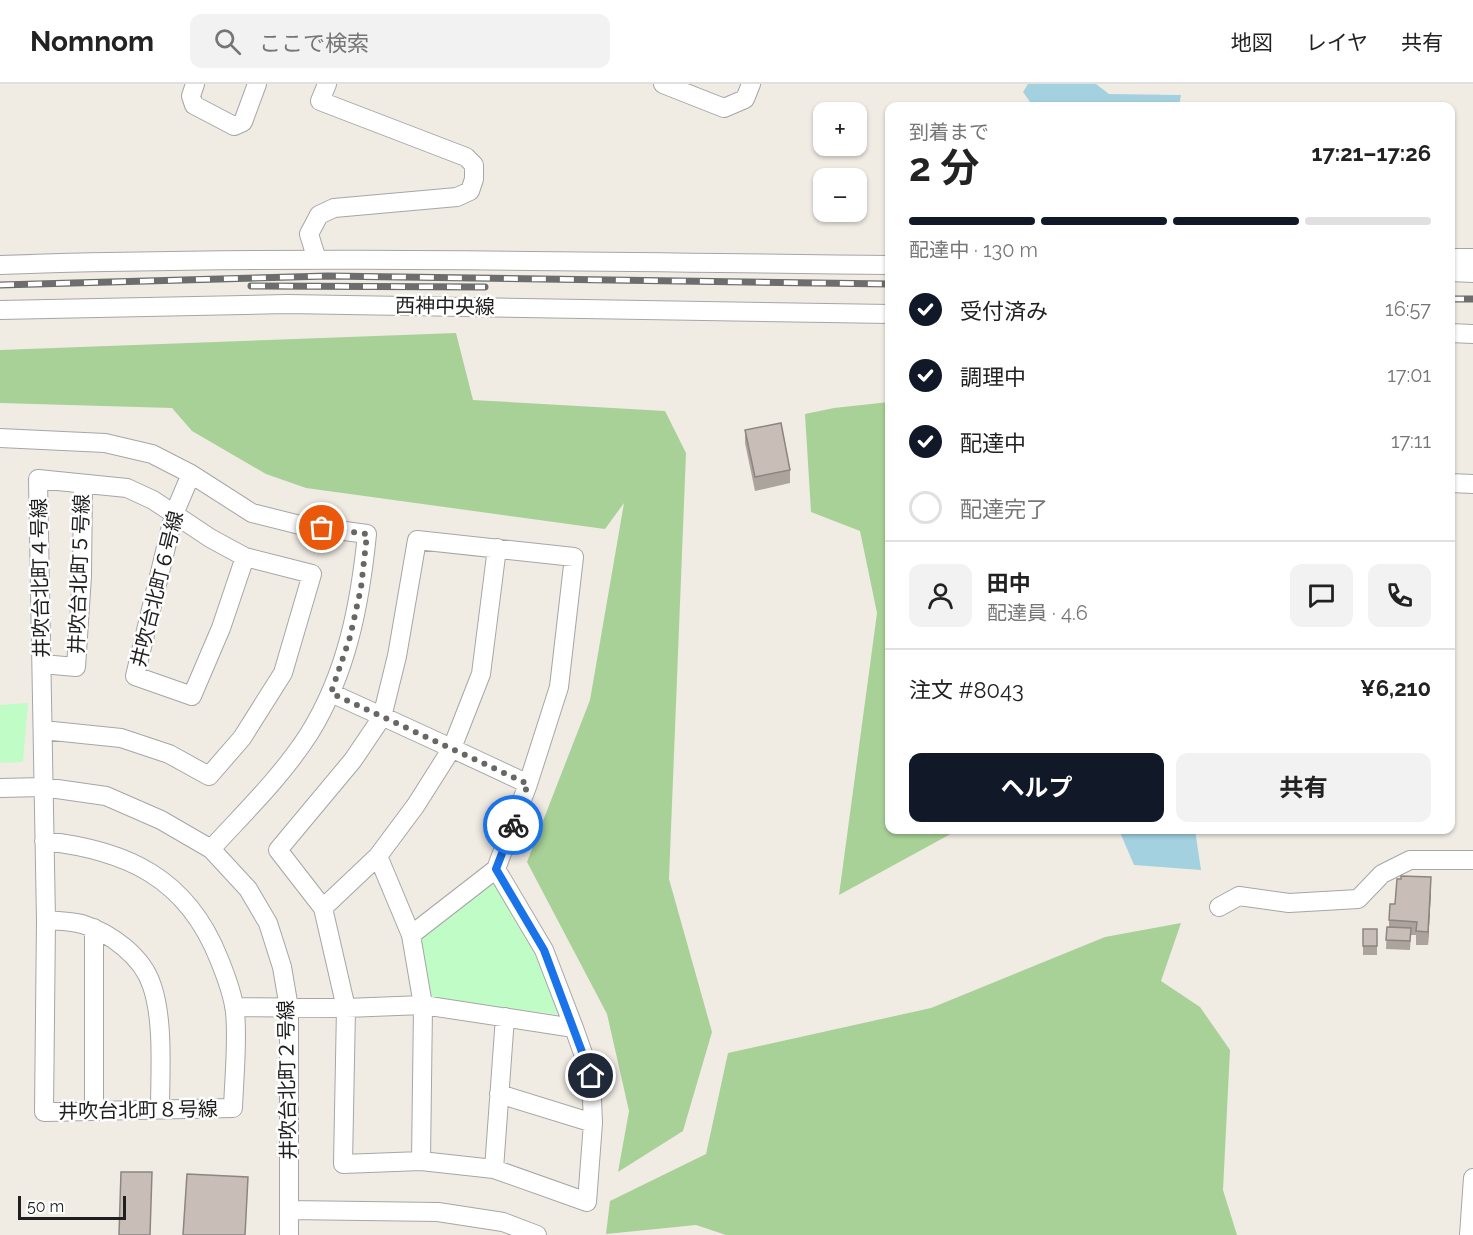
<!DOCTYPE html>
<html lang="ja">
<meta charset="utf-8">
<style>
:root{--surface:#fff;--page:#f2f2f2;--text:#222;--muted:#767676;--line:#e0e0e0;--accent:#111827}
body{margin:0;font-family:Raleway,"Noto Sans JP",sans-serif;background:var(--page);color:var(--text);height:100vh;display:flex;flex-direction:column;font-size:22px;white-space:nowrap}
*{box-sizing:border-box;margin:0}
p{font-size:20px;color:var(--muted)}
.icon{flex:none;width:33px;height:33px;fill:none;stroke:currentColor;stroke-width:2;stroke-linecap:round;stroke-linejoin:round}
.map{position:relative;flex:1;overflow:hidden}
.panel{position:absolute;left:885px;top:18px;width:570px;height:732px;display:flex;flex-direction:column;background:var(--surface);border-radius:12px;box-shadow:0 2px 4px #0004}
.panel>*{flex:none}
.tools{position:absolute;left:813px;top:18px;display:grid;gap:12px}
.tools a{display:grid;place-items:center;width:54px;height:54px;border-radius:12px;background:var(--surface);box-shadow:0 2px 4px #0004;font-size:30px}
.scale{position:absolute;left:18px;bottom:15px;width:108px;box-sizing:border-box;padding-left:6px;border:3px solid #1f1f1f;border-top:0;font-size:16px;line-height:21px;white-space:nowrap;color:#1f1f1f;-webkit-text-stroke:4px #fff;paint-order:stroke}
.pin{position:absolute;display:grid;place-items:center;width:51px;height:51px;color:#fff;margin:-26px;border:3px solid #fff;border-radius:50%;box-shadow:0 2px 6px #0007}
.courier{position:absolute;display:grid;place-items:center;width:60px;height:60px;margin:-30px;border:4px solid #1a73e8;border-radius:50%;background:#fff;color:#222;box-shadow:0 2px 8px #0007}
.head em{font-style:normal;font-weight:700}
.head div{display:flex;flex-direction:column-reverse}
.head{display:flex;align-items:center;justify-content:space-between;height:102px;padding:0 24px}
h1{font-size:39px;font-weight:700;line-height:45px}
.bar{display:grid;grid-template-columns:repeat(4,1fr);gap:9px 6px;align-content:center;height:72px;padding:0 24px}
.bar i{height:8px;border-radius:4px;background:var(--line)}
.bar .on{background:var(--accent)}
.bar p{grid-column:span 4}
.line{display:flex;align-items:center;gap:15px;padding:0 24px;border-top:2px solid var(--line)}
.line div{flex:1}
.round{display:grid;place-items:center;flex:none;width:63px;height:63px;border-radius:12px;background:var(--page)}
ol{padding:0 24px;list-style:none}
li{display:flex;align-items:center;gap:18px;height:66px}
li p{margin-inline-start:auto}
li .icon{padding:6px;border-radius:50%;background:var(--accent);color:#fff;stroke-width:4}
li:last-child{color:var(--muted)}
li i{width:33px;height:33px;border:3px solid var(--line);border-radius:50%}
.action{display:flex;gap:12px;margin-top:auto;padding:12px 24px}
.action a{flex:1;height:69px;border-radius:12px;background:var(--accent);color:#fff;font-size:24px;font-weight:700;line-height:69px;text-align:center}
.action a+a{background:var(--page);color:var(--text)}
header{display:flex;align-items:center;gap:36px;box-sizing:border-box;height:84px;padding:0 30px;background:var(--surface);border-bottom:2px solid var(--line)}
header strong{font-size:28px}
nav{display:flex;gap:33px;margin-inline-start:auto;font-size:21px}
.search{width:420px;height:54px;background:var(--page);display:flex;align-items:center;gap:15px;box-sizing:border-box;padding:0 21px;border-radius:12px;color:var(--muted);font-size:22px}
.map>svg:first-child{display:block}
</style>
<header>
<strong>Nomnom</strong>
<div class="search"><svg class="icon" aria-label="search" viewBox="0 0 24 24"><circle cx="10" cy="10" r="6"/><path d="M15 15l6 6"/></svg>ここで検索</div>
<nav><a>地図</a><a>レイヤ</a><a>共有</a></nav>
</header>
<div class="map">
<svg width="1473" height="1151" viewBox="0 0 1473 1151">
<rect width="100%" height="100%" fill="#f0ece4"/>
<path fill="#a8d197" d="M456,249L473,316L665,327L686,369L669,795L712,948L683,1047L618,1088L629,1027L607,930L527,778L590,616L624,419L605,445L306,404L266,390L192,347L172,324L0,319V266Z
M889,318L890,746H958L839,811L877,529L860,447L811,428L805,330L834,324Z
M1181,839L1161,897L1200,923L1230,966L1223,1106L1237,1151H726L696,1141L606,1150L610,1117L706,1070L728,969L931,924L1105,853Z"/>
<path fill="#c0fcc5" d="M28,619L23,678L0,679V621Z
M494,796L537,866L562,931L434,915L426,906L420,855Z"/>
<path fill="#a3d1df" d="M1028,0H1096L1109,10L1181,11L1179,22H1033L1023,8Z
M1119,746H1195L1201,786L1134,781Z"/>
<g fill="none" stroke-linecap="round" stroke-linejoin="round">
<defs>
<path id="minor" d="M195,0L191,12L194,21L234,42L243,38L257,0
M663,0L724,24L745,15L751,0
M1450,174H1473
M317,176L309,150L319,131L334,124L457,113L470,107L474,95V81L466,73L320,17L327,0
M0,181C296,171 593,178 890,181
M1450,188L1473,189
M0,226L287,220L890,230
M1450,249L1473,250
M0,354L105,359L152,370L191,390L252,429L300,441L367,450C360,520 347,589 309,650C282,692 245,728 211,765
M191,390L174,430L135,592L192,612L221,544L245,473
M1450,399L1473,400
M42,580L76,583L82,492L83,400
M43,646L121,654L169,670L209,692L242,654L283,589L312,490L245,473L210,454L153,416L127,404L38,395L46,836L44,1028L233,1024C234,995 238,957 235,928C233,910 226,892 219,875C187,794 127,766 44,757
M528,700L496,785L544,866L574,944
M0,704L43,703L106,712L161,736L211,765L248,805L268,839L282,883L289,924V1151
M378,772L411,851L423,921L421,1077
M1219,823L1239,812L1289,819L1358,815L1382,790L1410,776H1473
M323,824L378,772L416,721L452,664L481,590L497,464
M46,836C58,837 70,837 82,840C111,849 143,873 152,902C164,937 160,989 160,1026
M94,844V1027
M411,851L496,785
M234,923L346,924L423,921L574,944L591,992L593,1039L587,1118L494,1085L421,1077L343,1080L346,924L323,824L278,766L353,676L382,633L397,572L417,456L574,473L559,603L528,700C463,669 397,639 331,609
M499,1010L593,1039
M494,1085L505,933
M289,1126L438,1128L503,1138L537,1151
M1469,1151L1473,1094"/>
</defs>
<use href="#minor" stroke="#a6a6a6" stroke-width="20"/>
<use href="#minor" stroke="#fff" stroke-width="18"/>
<defs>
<path id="rail" d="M0,201L328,192L890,200
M251,202L485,203
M1450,215H1473"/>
</defs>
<use href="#rail" stroke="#6d6d6d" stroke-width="7"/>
<use href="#rail" stroke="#fff" stroke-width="4.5" stroke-dasharray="14" stroke-linecap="butt"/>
</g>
<path fill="#aca39d" d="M745,346L790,386V399L755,407L745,359Z
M1431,807L1428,861H1416V851H1411L1410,866L1386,865L1387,843L1389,844V836L1395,820Z
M1363,845H1377V871H1363Z"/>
<path fill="#8c8580" d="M1431,793V807L1428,861V848Z"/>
<path fill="#c8beb7" stroke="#8c8580" stroke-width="1.5" d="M781,339L790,386L755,393L745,346Z
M1401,792L1431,793L1428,848L1416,847L1417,838L1389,836L1390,820H1395L1397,795H1401Z
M1387,843L1411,844L1410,857L1386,856Z
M1363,845H1377V862H1363Z
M121,1088H152L150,1151H119Z
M187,1090L248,1093L245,1151H183Z"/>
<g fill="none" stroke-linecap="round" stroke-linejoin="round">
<path stroke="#686764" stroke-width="6" stroke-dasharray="0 10.8" d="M322,444L367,450L361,504L350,553L331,609L528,700L513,741"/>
<path stroke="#1a73e8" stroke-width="8" d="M513,741L496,785L544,866L591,992"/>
</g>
<g text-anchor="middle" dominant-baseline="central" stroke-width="5" stroke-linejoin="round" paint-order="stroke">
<g font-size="20" fill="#1f1f1f" stroke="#fff">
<text transform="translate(445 222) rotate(1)">西神中央線</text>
<text transform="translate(79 490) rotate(-88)">井吹台北町５号線</text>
<text transform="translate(40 494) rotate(-91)">井吹台北町４号線</text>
<text transform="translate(157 505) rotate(-76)">井吹台北町６号線</text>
<text transform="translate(287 996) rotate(-91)">井吹台北町２号線</text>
<text transform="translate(138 1026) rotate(-1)">井吹台北町８号線</text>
</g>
</g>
</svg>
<div class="tools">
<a>+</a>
<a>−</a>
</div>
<div class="scale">50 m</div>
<div class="pin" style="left:322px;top:444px;background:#ea580c"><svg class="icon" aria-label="bag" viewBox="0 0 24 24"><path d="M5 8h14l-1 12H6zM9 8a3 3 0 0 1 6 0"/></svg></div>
<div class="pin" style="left:591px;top:992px;background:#1f2937"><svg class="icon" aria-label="home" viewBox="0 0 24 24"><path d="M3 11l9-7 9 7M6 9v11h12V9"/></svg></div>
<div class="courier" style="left:513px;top:741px"><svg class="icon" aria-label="bike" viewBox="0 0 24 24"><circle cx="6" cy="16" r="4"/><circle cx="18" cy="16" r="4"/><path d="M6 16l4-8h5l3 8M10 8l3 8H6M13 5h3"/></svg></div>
<section class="panel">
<div class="head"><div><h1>2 分</h1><p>到着まで</p></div><em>17:21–17:26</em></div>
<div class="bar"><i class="on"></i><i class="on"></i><i class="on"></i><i></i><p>配達中 · 130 m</p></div>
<ol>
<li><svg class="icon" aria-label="check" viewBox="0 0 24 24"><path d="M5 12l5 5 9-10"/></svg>受付済み<p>16:57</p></li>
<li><svg class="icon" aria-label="check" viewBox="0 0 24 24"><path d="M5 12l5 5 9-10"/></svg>調理中<p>17:01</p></li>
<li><svg class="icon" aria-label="check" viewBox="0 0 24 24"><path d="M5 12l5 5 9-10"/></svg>配達中<p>17:11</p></li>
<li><i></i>配達完了</li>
</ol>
<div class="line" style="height:108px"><a class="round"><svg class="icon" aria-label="person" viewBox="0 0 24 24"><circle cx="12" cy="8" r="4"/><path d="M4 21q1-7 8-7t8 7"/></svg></a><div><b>田中</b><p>配達員 · 4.6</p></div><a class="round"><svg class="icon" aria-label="chat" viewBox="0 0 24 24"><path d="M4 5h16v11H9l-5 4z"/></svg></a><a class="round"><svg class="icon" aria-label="phone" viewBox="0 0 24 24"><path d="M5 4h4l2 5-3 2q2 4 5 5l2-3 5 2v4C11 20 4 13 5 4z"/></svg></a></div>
<div class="line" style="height:78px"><div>注文 #8043</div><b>¥6,210</b></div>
<div class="action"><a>ヘルプ</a><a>共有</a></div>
</section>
</div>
